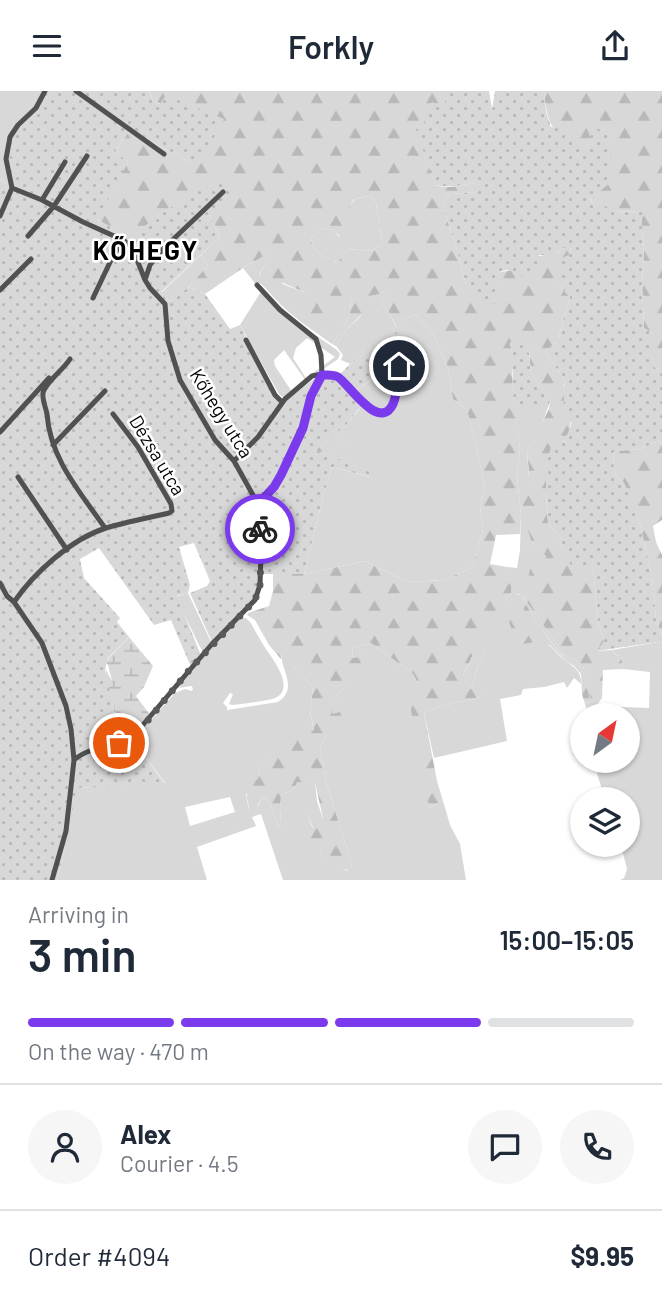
<!DOCTYPE html>
<meta charset="utf-8">
<style>
:root{--surface:#fff;--page:#f6f6f7;--text:#1f2937;--muted:#747a83;--line:#e0e1e3;--accent:#7c3aed}
body{margin:0;font-family:Barlow,sans-serif;background:var(--page);color:var(--text);height:100vh;display:flex;flex-direction:column;font-size:26px;white-space:nowrap}
*{box-sizing:border-box;margin:0}
p{font-size:23px;color:var(--muted)}
.icon{flex:none;width:38px;height:38px;fill:none;stroke:currentColor;stroke-width:2;stroke-linecap:round;stroke-linejoin:round}
.map{position:relative;height:789px;overflow:hidden}
.sheet{display:flex;flex-direction:column;background:var(--surface);flex:1}
.sheet>*{flex:none}
.needle{width:46px;rotate:33deg}
.controls{position:absolute;left:570px;top:612px;display:grid;gap:14px}
.controls a{display:grid;place-items:center;width:70px;height:70px;border-radius:50%;background:var(--surface);box-shadow:0 2px 5px #0004;font-size:35px}
.pin{position:absolute;display:grid;place-items:center;width:60px;height:60px;color:#fff;margin:-30px;border:4px solid #fff;border-radius:50%;box-shadow:0 2px 7px #0007}
.courier{position:absolute;display:grid;place-items:center;width:70px;height:70px;margin:-35px;border:5px solid #7c3aed;border-radius:50%;background:#fff;color:#222;box-shadow:0 2px 9px #0007}
.headline em{font-style:normal;font-weight:600}
.headline div{display:flex;flex-direction:column-reverse}
.headline{display:flex;align-items:center;justify-content:space-between;height:119px;padding:0 28px}
h1{font-size:46px;font-weight:600;line-height:52px}
.bar{display:grid;grid-template-columns:repeat(4,1fr);gap:10px 7px;align-content:center;height:84px;padding:0 28px}
.bar i{height:9px;border-radius:5px;background:var(--line)}
.bar .selected{background:var(--accent)}
.bar p{grid-column:span 4}
.line{display:flex;align-items:center;gap:18px;padding:0 28px;border-top:2px solid var(--line)}
.line div{flex:1}
.round{display:grid;place-items:center;flex:none;width:74px;height:74px;border-radius:37px;background:var(--page)}
header{display:flex;justify-content:space-between;align-items:center;height:91px;padding:0 28px;background:var(--surface);font-size:32px;font-weight:600}
.map>svg:first-child{display:block}
</style>
<header><svg class="icon" aria-label="menu" viewBox="0 0 24 24"><path d="M4 6h16M4 12h16M4 18h16"/></svg>Forkly<svg class="icon" aria-label="share" viewBox="0 0 24 24"><path d="M12 15V3M7 8l5-5 5 5M5 13v7h14v-7"/></svg></header>
<div class="map">
<svg width="662" height="789" viewBox="0 0 662 789">
<defs>
<pattern id="forest-firs" width="22" height="20" patternUnits="userSpaceOnUse" patternTransform="scale(1.75)"><rect width="22" height="20" fill="#d8d8d8"/><path d="M5 1l3.5 6h-7zM16 11l3.5 6h-7z" fill="#b8b8b8"/></pattern>
<pattern id="wetland-marsh" width="20" height="14" patternUnits="userSpaceOnUse" patternTransform="scale(1.75)"><rect width="20" height="14" fill="#d8d8d8"/><path d="M1 5h8M5 5V1M11 12h8M15 12V8" fill="none" stroke="#b8b8b8"/></pattern>
<pattern id="garden-dots" width="8" height="8" patternUnits="userSpaceOnUse" patternTransform="scale(1.75)"><rect width="8" height="8" fill="#d8d8d8"/><path d="M2 2h.1M6 6h.1" fill="none" stroke="#b8b8b8" stroke-width="1.8" stroke-linecap="round"/></pattern>
</defs>
<rect width="100%" height="100%" fill="#fff"/>
<path fill="#d8d8d8" fill-rule="evenodd" d="M0,0H46L12,90L7,93L0,88Z
M370,105L376,111C377,126 382,139 382,154L370,160L348,158L337,172C324,166 313,162 311,147L323,137L334,139L339,146L350,115L355,108Z
M272,160L259,184L306,202L329,220L351,200C351,229 348,231 332,253C314,240 295,228 279,212C273,206 267,198 260,192L257,195L243,177Z
M201,164L208,174C197,187 185,203 169,210L158,200L162,201Z
M388,197L382,213L389,221L396,236L403,229L416,224L433,243L448,276L453,308L467,319L476,354L485,398L480,416L483,439L473,476L444,489L407,491L365,470L304,483L323,406L332,376L369,386L370,380L338,368L350,364L339,347H330L346,334L360,318L355,306L369,317L380,319L367,311L356,299L389,278L395,287L405,257L398,241L350,273L341,269L343,264L336,255L347,238L360,226L370,205L380,203Z
M262,199L301,234L337,259L340,263L338,268L306,290L284,259L274,269L275,275L292,301L285,308L279,303L240,234ZM307,247L335,266L306,287L293,267L296,257Z
M514,314H549L535,350L527,359L529,388L523,439L529,442L531,450L548,466L524,505L526,510L565,564L578,571L585,579L598,620V615L649,617L650,581L623,578L621,565L616,564L612,559L659,551L662,548V789H620L624,787L627,778L621,754H628V709H605L597,682L598,670H628V625H589L584,610L589,612C587,602 587,589 582,580C578,573 570,572 565,566C551,553 528,520 521,503H517L551,552L549,554C555,559 560,566 566,570C576,578 581,580 581,593L574,587L567,597L564,591L544,596L523,598L521,604L500,608L507,650L434,667L424,622L438,616L480,606L487,558L479,572L471,598L461,601L459,598L462,586L472,567L474,544L494,524L504,510L511,502V483L507,476L517,477L520,459L521,424L517,385L520,357Z
M188,502L211,551L205,559H202L200,556L176,506Z
M242,527H246L250,531C255,539 259,547 264,555C271,566 297,597 275,607C268,610 241,613 232,614L229,613L233,603L230,602L223,612L227,616V619L278,611C295,600 286,586 282,570C281,565 282,559 282,553L293,575L313,596L310,620L314,640L268,664L260,677L258,688L246,703L249,719L258,715L263,705L270,713L278,736L281,733L280,717L281,705L295,697L297,690L315,692L317,710L323,728L317,731L305,718L320,755L322,766L335,771L347,780L352,775L326,690L320,657L327,644L331,624L339,601L345,596L347,590L346,577L371,576L364,561L358,566L352,567L353,557L371,552L413,583L418,592L429,717L443,710L450,734L460,753L466,789H283L261,723L252,726L256,735L197,756L207,789H57L62,771L76,697L165,692L133,649L175,602L185,598L192,600L193,597L191,595L178,597L211,558L237,529ZM230,706L235,721L190,735L185,716Z"/>
<path fill="url(#forest-firs)" fill-rule="evenodd" d="M149,0H457L458,3C446,17 434,32 417,39L435,94C440,95 444,96 448,96C460,96 469,90 481,94L476,101L449,103L443,115L460,169L466,194L500,197L494,184C500,180 504,181 511,179C529,173 532,162 555,164L562,157L571,156L570,163L559,194L570,206L557,251L545,260L565,290C563,300 566,308 569,318C575,344 562,353 546,372V403L548,432L561,448L562,459L593,474L598,530L604,551L597,560L612,559L616,564L621,565L623,578L603,579L602,607L597,614L598,620L596,622L592,617L585,579L578,571L565,564L526,510L524,505C535,485 519,478 547,466L531,450L529,442L523,439V404C532,392 528,374 527,359L535,350V345L549,318L550,310L531,282L529,261L510,252L514,271L512,282L514,311L520,357L517,385L521,424L520,443L496,444L490,473L507,476L511,483V502L504,510L507,524H494L493,534L484,542L475,544C480,565 459,580 460,600L471,598L479,572L487,558L492,560L480,606L438,616L424,622L437,690L443,710L429,717L409,608L418,592L413,583L371,552L353,557L352,567L358,566L364,560L370,562L374,569L371,577H347V590L353,595L351,598L345,596L339,601L332,623L340,621L344,630L345,638L327,644L320,657L326,690L352,775L350,780C342,778 330,769 322,766L320,755L314,758L307,742L313,736L303,715L317,730L323,727L315,692L297,691L295,697L281,705L280,717L281,733L278,736L270,713L263,705L254,721L249,719C248,705 243,702 252,689L258,688L260,677L268,663L314,639L310,620L313,596L293,575L286,572V561L283,555L281,568L269,554L255,529L247,524L248,522L269,515L273,500V483H304L365,470L407,491L444,489L473,476L483,439L480,416L485,398L476,354L467,319L453,308L448,276L433,243L416,224L403,229L397,237L389,221L382,213L387,198L380,203L370,205L368,217L347,238L336,255L332,253C347,232 351,229 351,203L343,219L329,220L318,235C304,224 301,219 306,202L283,192L271,199L261,191L259,185L271,161L243,177L205,203L189,196L208,174L201,164L220,146L210,124L222,90C188,105 159,122 131,147L96,128L128,71L115,60L130,39L189,71L161,13L153,9ZM370,105L376,111C377,126 382,139 382,154L370,160L348,158L337,172C324,166 313,162 311,147L323,137L334,139L340,146L353,125L350,115L354,108Z
M544,0H662V282L653,275V243L644,237L642,193L644,157L642,141V120L614,121L596,119L590,107L610,56L611,41L591,51L583,62C553,42 547,36 544,0Z
M330,347H339L351,364L338,368L316,359Z
M662,350V429L653,435L656,451L662,464V545L656,529L652,485L639,430L624,392L616,385L614,379L613,360C622,359 636,360 645,356C652,353 653,351 662,350Z
M521,503C527,518 552,555 565,566C571,572 578,573 582,580C587,589 588,602 590,612L584,610L582,603L581,583L574,575L566,570L549,553L550,551L524,519L517,504Z
M512,526L527,539L541,543L544,549L524,553L515,547L509,531Z"/>
<path fill="url(#wetland-marsh)" d="M129,546L153,575L144,596L136,605L151,625L135,642L123,648L105,584L106,579L112,590L108,574L105,571Z"/>
<path fill="url(#garden-dots)" d="M46,0H149L153,9L160,13L166,4L224,28L202,68L189,71L130,39L115,60L128,71L97,129L131,146C159,122 188,105 221,89L236,103L210,124L220,146L161,201H159L169,210L173,208L189,196L205,203L230,238L240,234L246,246L245,248L283,315L287,309L324,280L339,284L350,273L398,240L405,257L395,288L388,278L356,299L355,306L360,317L346,334L316,359L370,380V386L332,376L323,406L304,483H262L257,500L250,513L212,551L190,502L207,495L210,490L194,452L179,456L190,494L188,502L177,505L200,562L191,576L171,529L154,534L99,457L80,468L84,487L120,527L117,531L129,546L107,568L105,582L123,649L131,650L133,649L165,693L77,697L62,771L57,789H0V88L7,93L12,90C9,68 6,49 21,30C30,19 39,14 46,0Z
M457,0H489L492,18L495,0H544L546,21L551,36L572,40L575,56L583,61L591,51L588,39L602,38L611,41L610,92L590,108L596,118L608,115L614,121L642,120V141L644,157L642,193L644,237L653,243V275L662,282V350C653,351 652,353 645,356C636,360 622,359 613,361L614,379L616,385L624,392L630,404L639,430L652,485L656,529L662,545V548L659,551L596,560L604,551L598,530L593,475L573,477L562,459L561,448L548,432L546,403V372L552,353L564,351L572,332L563,323L565,290L545,260L557,251L570,206L559,194L557,170L570,163L571,157H562L555,164H539L536,184C532,185 528,186 524,185C510,183 512,173 495,184L500,197L495,213L484,209L466,194L460,169L443,115L449,103L476,101L480,94C471,91 465,94 455,95C448,96 442,95 435,94L416,38L425,35L422,23L432,11L446,17L444,1L457,3Z
M518,249L529,262L531,282L550,309L549,314H514C512,292 514,273 510,251Z"/>
<g fill="none" stroke-linecap="round" stroke-linejoin="round">
<path stroke="#515151" stroke-width="5" d="M76,0L164,63
M12,97L42,109L83,131L123,149L132,156L145,189L150,197L165,213L168,250L180,289L215,349L234,370L258,413L261,462L260,494L255,509L212,553L136,642C118,656 91,654 74,669
M12,97L6,68L10,46L18,34L36,17L45,0
M42,109L65,71
M0,125L12,97
M28,145L54,115L87,65
M145,189L150,174L164,157L223,101
M0,199L31,168
M93,207L112,167L123,149
M246,249L275,304L282,311
M70,268C64,278 45,292 43,302C42,309 46,317 47,323C50,368 81,402 105,437
M0,341L49,287
M53,354L105,300
M234,370L258,346L285,308L312,285L322,283L321,264L316,248L280,219L257,194
M18,386L67,459
M258,413L274,396L281,384L303,337L311,305L322,283C328,284 334,283 339,287C354,298 362,322 385,321L392,316L394,308L399,275L405,253
M0,492L7,505L14,511L42,552L66,615L71,638L74,669L66,740L52,789
M14,511C34,482 71,448 106,437C126,431 148,427 169,422L172,420L171,413L138,356L113,323"/>
</g>
<g fill="none" stroke-linecap="round" stroke-linejoin="round">
<path stroke="#595959" stroke-width="7" stroke-dasharray="0 12.6" d="M119,652L130,647L144,634L191,577L255,509L260,494L261,462L260,438"/>
<path stroke="#7c3aed" stroke-width="9" d="M260,438L258,413L274,396L281,384L303,337L311,305L322,284C327,284 333,283 338,286C348,292 379,342 393,313C398,302 397,287 399,275"/>
</g>
<g text-anchor="middle" dominant-baseline="central" stroke-width="5" stroke-linejoin="round" paint-order="stroke">
<g font-size="19" fill="#000" stroke="#fff">
<text transform="translate(222 322) rotate(58)">Kőhegy utca</text>
<text transform="translate(158 364) rotate(59)">Dézsa utca</text>
</g>
<g font-size="26" font-weight="bold" letter-spacing="2" fill="#000" stroke="#fff">
<text x="146" y="158">KŐHEGY</text>
</g>
</g>
</svg>
<div class="controls">
<a><svg class="needle" viewBox="-14 -14 28 28"><path d="M0-13l5 13h-10z" fill="#e53935"/><path d="M0 13l5-13h-10z" fill="#747a83"/></svg></a>
<a><svg class="icon" aria-label="layers" viewBox="0 0 24 24"><path d="M12 4l9 5-9 5-9-5zM3 14l9 5 9-5"/></svg></a>
</div>
<div class="pin" style="left:119px;top:652px;background:#ea580c"><svg class="icon" aria-label="bag" viewBox="0 0 24 24"><path d="M5 8h14l-1 12H6zM9 8a3 3 0 0 1 6 0"/></svg></div>
<div class="pin" style="left:399px;top:275px;background:#1f2937"><svg class="icon" aria-label="home" viewBox="0 0 24 24"><path d="M3 11l9-7 9 7M6 9v11h12V9"/></svg></div>
<div class="courier" style="left:260px;top:438px"><svg class="icon" aria-label="bike" viewBox="0 0 24 24"><circle cx="6" cy="16" r="4"/><circle cx="18" cy="16" r="4"/><path d="M6 16l4-8h5l3 8M10 8l3 8H6M13 5h3"/></svg></div>
</div>
<section class="sheet">
<div class="headline"><div><h1>3 min</h1><p>Arriving in</p></div><em>15:00–15:05</em></div>
<div class="bar"><i class="selected"></i><i class="selected"></i><i class="selected"></i><i></i><p>On the way · 470 m</p></div>
<div class="line" style="height:126px"><a class="round"><svg class="icon" aria-label="person" viewBox="0 0 24 24"><circle cx="12" cy="8" r="4"/><path d="M4 21q1-7 8-7t8 7"/></svg></a><div><b>Alex</b><p>Courier · 4.5</p></div><a class="round"><svg class="icon" aria-label="chat" viewBox="0 0 24 24"><path d="M4 5h16v11H9l-5 4z"/></svg></a><a class="round"><svg class="icon" aria-label="phone" viewBox="0 0 24 24"><path d="M5 4h4l2 5-3 2q2 4 5 5l2-3 5 2v4C11 20 4 13 5 4z"/></svg></a></div>
<div class="line" style="height:91px"><div>Order #4094</div><b>$9.95</b></div>
</section>
